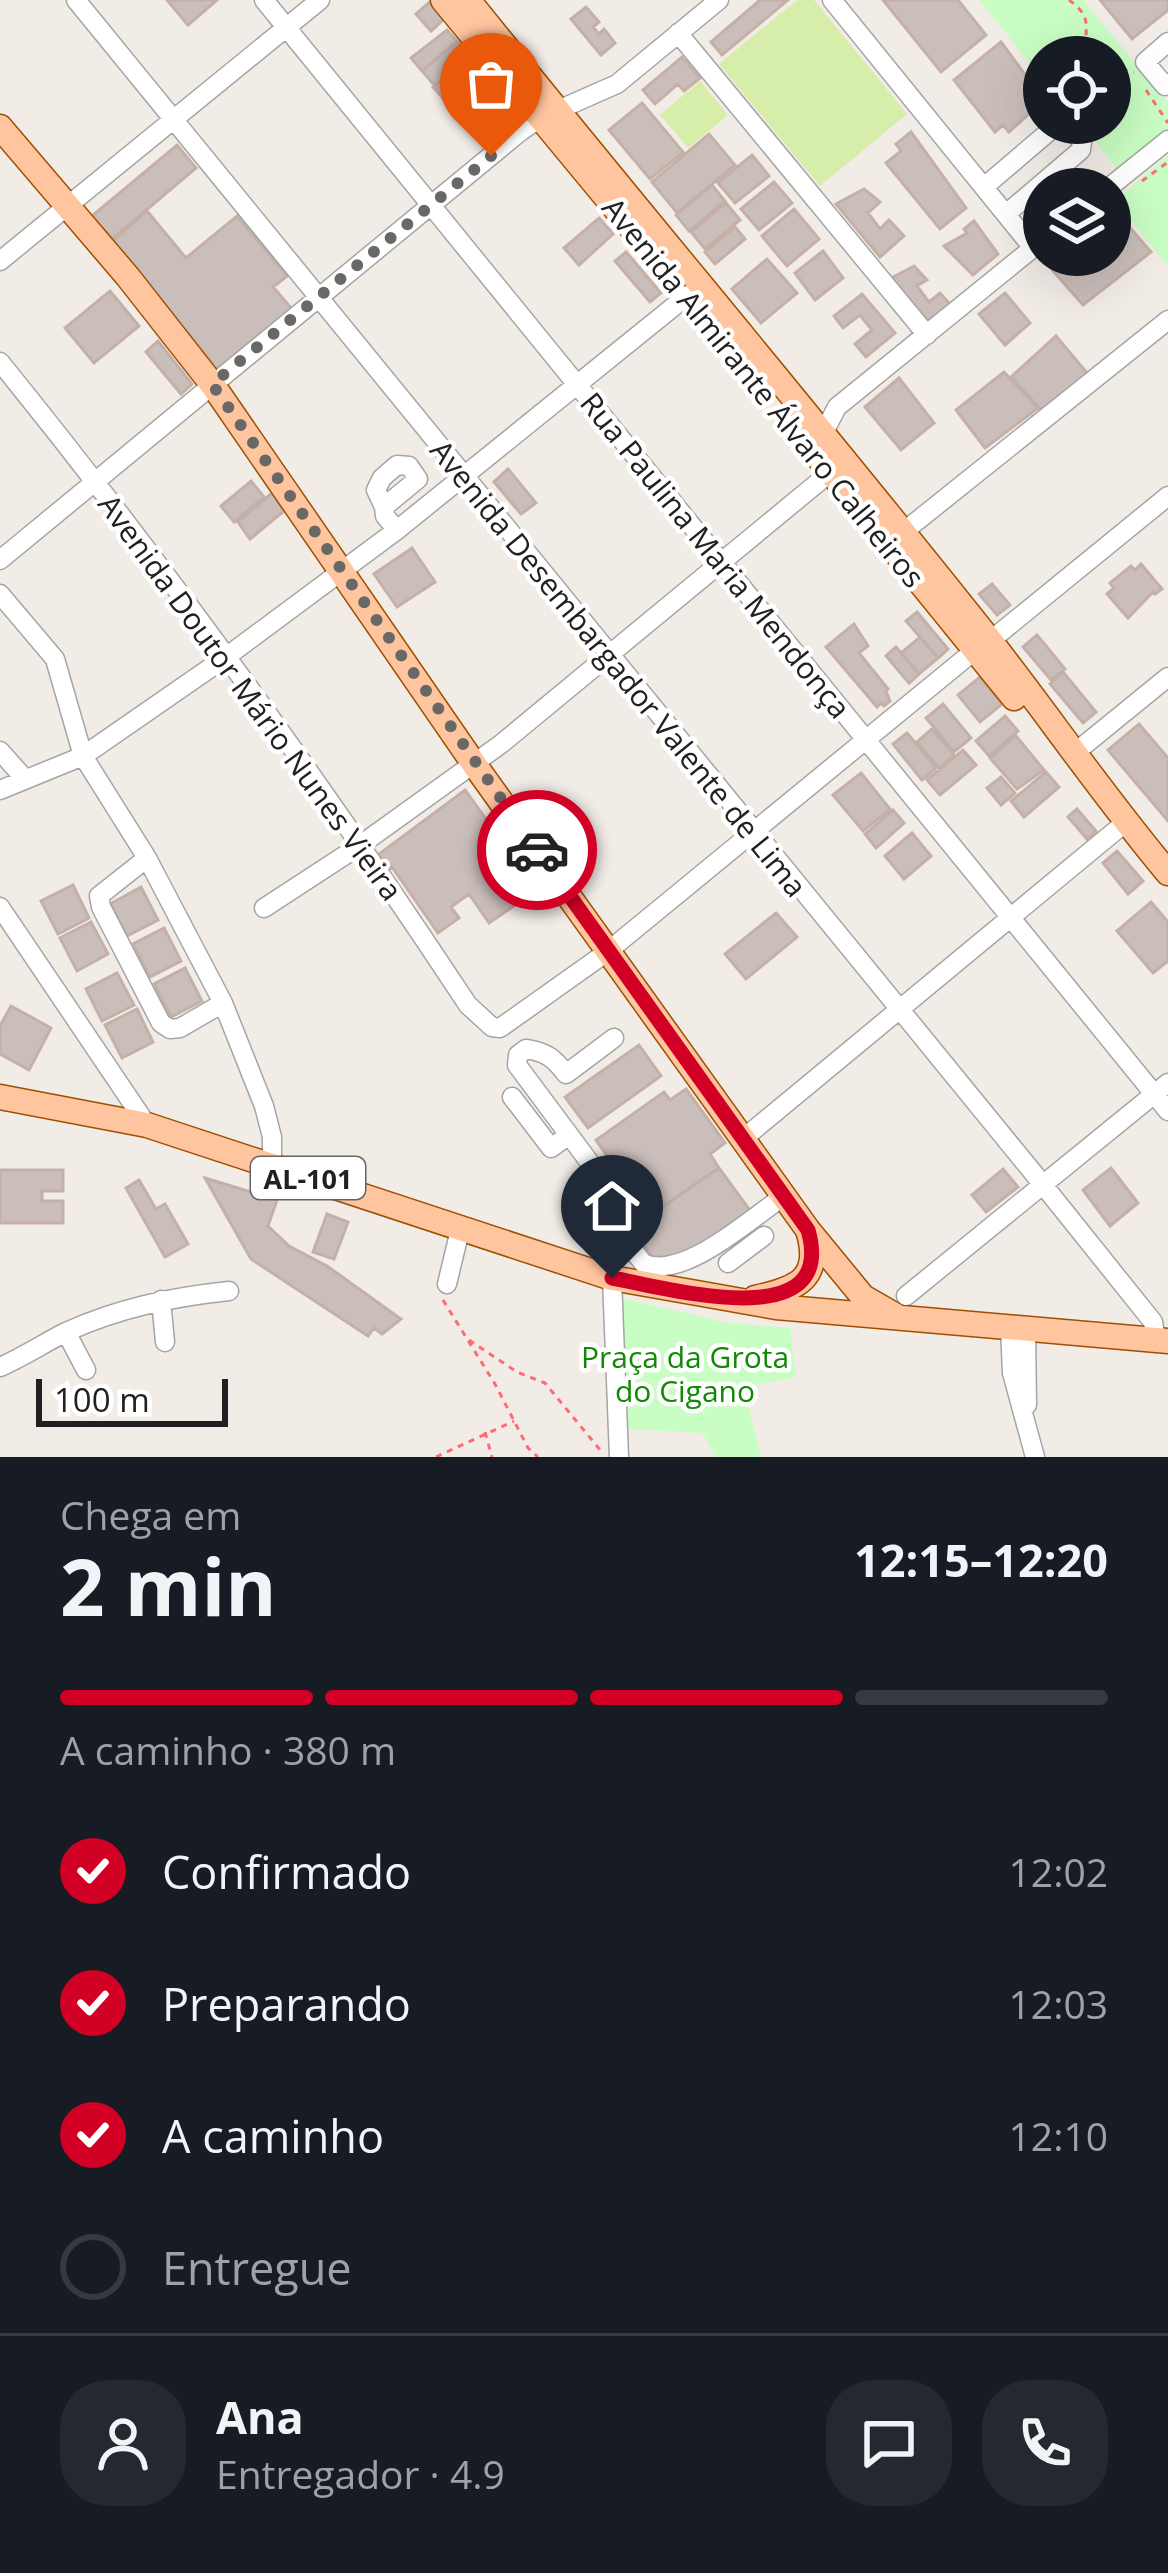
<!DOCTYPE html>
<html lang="pt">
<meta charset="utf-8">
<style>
:root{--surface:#171b24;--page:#242831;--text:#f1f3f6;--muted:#9ea1a6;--line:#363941;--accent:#d20024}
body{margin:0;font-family:"Open Sans",sans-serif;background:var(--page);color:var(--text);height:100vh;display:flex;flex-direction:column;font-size:45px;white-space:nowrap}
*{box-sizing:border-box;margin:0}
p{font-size:39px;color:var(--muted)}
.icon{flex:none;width:66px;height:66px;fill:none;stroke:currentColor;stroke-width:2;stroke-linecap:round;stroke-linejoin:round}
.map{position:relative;height:1457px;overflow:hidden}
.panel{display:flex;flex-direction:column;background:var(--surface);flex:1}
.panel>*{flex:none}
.tools{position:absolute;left:1023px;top:36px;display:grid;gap:24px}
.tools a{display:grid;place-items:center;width:108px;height:108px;border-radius:50%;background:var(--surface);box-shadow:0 12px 48px #0002;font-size:60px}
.scale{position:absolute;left:36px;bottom:30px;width:192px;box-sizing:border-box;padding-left:12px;border:6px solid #212121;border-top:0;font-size:33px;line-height:42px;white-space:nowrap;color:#212121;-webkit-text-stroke:9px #fff;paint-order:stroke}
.pin{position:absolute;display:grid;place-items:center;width:102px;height:102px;color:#fff;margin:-123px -51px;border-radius:50% 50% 50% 0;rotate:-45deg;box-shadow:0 0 12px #0007}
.pin .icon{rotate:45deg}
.courier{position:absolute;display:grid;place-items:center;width:120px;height:120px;margin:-60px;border:9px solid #d20024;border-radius:50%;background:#fff;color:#222;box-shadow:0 3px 15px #0007}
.summary em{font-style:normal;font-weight:700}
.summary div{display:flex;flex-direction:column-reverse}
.summary{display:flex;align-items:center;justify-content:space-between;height:204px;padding:0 60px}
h1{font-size:78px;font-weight:700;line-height:90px}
.bar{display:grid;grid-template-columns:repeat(4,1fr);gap:18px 12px;align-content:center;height:144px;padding:0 60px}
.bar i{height:15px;border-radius:9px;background:var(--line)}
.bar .active{background:var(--accent)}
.bar p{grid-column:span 4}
.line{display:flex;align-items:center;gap:30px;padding:0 60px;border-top:3px solid var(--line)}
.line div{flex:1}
.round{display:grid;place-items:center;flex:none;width:126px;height:126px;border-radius:48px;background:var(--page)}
ol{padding:0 60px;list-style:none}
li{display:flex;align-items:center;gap:36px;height:132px}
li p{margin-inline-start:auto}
li .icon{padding:12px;border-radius:50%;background:var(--accent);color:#fff;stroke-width:4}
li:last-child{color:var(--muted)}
li i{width:66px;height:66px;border:6px solid var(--line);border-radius:50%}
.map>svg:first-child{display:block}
</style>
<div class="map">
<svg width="1168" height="1457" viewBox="0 0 1168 1457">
<rect width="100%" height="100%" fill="#f2ece7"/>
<path fill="#d7eeab" d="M797,0H814L907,114L820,186L719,64Z
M700,81L728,115L688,148L660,115Z"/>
<path fill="#c8fdc3" d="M979,0H1083L1168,103V130L1118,170L1080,123H1110V57H1044V80Z
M1168,155V266L1115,201Z
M621,1298L729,1323L790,1328L796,1377L744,1387L761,1457H715L703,1433L625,1429Z"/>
<path fill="#cabeba" stroke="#c5b0a8" stroke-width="3" d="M167,0H217L188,25Z
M432,0L446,17L431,31L416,14Z
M760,0H788L722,55L711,42Z
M883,0H958L986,35L941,72Z
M1100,0H1168V10L1132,39Z
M586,7L599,22L593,27L599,34L604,29L615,43L601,55L571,19Z
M447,30L457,41L422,71L411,58Z
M457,41L470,56L435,86L422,71Z
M1001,42L1044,100L1009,132L1003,125L995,132L954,80Z
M470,56L520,114L507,125L473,86L450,106L433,87Z
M682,57L700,78L684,91L678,84L655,104L643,90Z
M471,90L503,128L488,141L455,104Z
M642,103L683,152L650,179L609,130Z
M911,132L966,208L940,229L886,163L901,151L896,144Z
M709,134L735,165L677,213L652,182Z
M177,145L196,168L112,239L92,216Z
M752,155L769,176L735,203L718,183Z
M774,182L792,203L759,230L741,209Z
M712,185L725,201L689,231L676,215Z
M864,189L880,202L868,213L880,229L889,220L904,236L880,257L836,204Z
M726,203L740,220L705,249L691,232Z
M794,209L819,239L787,266L762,236Z
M1114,209L1151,252L1083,305L1046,263L1056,255H1110V213Z
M147,211L186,258L237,216L287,276L273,287L292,309L217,369L113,241Z
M599,218L613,234L579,265L564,248Z
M974,221L998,254L973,275L944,246L967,233L964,229Z
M735,227L745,239L715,264L705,252Z
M823,251L843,278L815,300L795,273Z
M626,252L661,293L650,302L615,261Z
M767,259L797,293L761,323L732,289Z
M914,266L927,280L917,286L929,302L940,293L950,304L927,324L886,281Z
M110,291L139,326L94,363L65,328Z
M1005,293L1030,323L1005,345L979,314Z
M862,294L895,333L866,357L855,344L872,330L860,315L843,328L834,316Z
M1056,336L1093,380L1046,415L1011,377Z
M158,341L192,384L181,394L146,352Z
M1004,372L1038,408L985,448L956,410Z
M899,378L934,423L901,450L865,407Z
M508,469L536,503L521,514L494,482Z
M251,481L264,497L234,522L221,506Z
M272,493L284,511L250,539L238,522Z
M412,548L435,582L397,607L374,574Z
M1141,564L1162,589L1155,594L1153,592L1128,618L1107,594L1114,588L1110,583L1131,566L1135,570Z
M992,584L1010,605L997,615L979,594Z
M917,612L948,649L938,658L906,621Z
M854,624L868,646L859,653L888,689L886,691L890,701L884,706L881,703L877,707L826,647Z
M1037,635L1065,669L1051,680L1023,647Z
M920,637L938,658L919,674L901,653Z
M896,647L919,674L909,683L886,656Z
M1063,672L1096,712L1083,723L1050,684Z
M980,677L1002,704L980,722L958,695Z
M943,704L971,738L954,752L926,718Z
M1005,716L1018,731L989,756L976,741Z
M1139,724L1168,758V821L1108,750Z
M932,729L954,755L939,768L917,742Z
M907,733L936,768L922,780L893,744Z
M1016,736L1044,770L1017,789L990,758Z
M963,750L976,765L940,795L927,780Z
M1046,772L1059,787L1024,817L1011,801Z
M861,773L890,809L863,831L833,795Z
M1001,777L1015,793L1001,805L987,788Z
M465,790L537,890L489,923L469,894L451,907L459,918L438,933L392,867L385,872L375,857Z
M1077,809L1096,831L1087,839L1068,817Z
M893,810L904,823L876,848L865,834Z
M912,833L931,856L904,879L885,856Z
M1117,851L1143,881L1128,894L1103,863Z
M73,885L89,918L58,934L41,901Z
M141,887L158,920L127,936L110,904Z
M1151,902L1168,922V961L1153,973L1117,931Z
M776,913L797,937L746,979L725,954Z
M91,922L108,954L77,971L60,938Z
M164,928L181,961L150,977L133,944Z
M185,968L202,1001L171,1017L154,984Z
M117,973L134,1005L102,1021L86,989Z
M11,1006L51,1028L29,1070L0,1054V1026Z
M137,1009L153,1042L122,1058L105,1025Z
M639,1045L661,1076L588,1128L565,1097Z
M686,1089L725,1143L710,1154L719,1168L650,1216L596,1140L664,1092L670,1100Z
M719,1168L751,1212L681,1262H656L632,1227Z
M1111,1168L1138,1203L1110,1226L1083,1190Z
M1003,1169L1018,1187L986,1212L972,1195Z
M0,1170H63V1191H42V1201H63V1223H0Z
M205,1178L277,1200L268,1226L289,1246L327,1266L401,1319L382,1334L374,1328L368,1336L251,1259Z
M139,1180L156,1209L165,1204L188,1244L165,1257L126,1188Z
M327,1214L348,1222L334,1259L313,1252Z"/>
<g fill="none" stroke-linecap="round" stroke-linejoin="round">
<defs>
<path id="minor" d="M76,0L1044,1186L1153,1322L1156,1339
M264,0L1168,1111
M832,0L1033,248
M678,33L927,335
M1168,42L1145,62L1165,86L1168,83
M984,187L1059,123
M1107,189L1168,140
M1006,214L1081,150L1082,142L1066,123
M0,261L320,0
M0,362C167,568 322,784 468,1005L492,1027L500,1028L607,952L974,651
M384,507L376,490L382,478L397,465L409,466L418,479L384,507L385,516L397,530
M902,533L1168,320
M0,560L521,131L540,118L617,84L719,0
M0,594L55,659L83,756L147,858L223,1003L264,1106L272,1137V1166
M990,641L1168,496
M0,751L25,779
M1077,751L1168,677
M0,790L83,756L226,657L397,530L688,295
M147,858L99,896L101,907L161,1023L170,1029L180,1028L223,1003
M0,907L147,1125
M264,908L359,846L501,744L821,480L828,469L822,436L837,407L1044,239
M614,1038L566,1074C554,1058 546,1052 526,1049L518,1055L517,1065L593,1167L603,1211L643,1263C682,1282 751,1218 784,1196
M512,1097L551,1148L569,1135
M744,1138L1126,822
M728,1263L764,1236
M612,1278L619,1457
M447,1284L460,1230
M906,1296L1168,1083
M161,1300L165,1342
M1010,1327L1012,1373L1035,1457
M1026,1330L1027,1405
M66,1332L86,1370
M0,1367C23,1357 44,1343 66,1332C119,1308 172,1297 229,1291"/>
<path id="major" d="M443,0L639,237
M468,0C641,215 820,426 991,642C1051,719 1105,798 1168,873
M0,127L128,277L212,384L474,764L808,1230L863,1297L896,1316
M794,427L1014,698
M0,1097L147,1125L612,1278L776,1307L1168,1341
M755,1298C797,1289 823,1279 808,1230"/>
</defs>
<use href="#minor" stroke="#a5a5a5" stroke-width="21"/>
<use href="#major" stroke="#9e4f00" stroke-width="27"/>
<path stroke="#ff6b75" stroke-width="3" stroke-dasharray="6 6" stroke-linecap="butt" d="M1069,0C1098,21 1079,30 1090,57
M1110,67L1134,72
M1146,90L1168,123
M1142,181L1168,162
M443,1300L495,1384L528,1448L538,1457
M469,1340L517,1372L545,1383L601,1451
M485,1432L492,1457
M436,1457L514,1421"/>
<use href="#minor" stroke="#fff" stroke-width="18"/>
<use href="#major" stroke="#ffc59f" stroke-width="24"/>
</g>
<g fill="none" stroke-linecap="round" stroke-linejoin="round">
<path stroke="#6a6866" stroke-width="12" stroke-dasharray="0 21.6" d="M491,156L212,384L537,850"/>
<path stroke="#d20024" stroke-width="15" d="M537,850L808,1230C839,1338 664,1287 612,1278"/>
</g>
<g text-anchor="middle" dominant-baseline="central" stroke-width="9" stroke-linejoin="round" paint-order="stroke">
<rect fill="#fff" stroke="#646464" stroke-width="3" x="251" y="1157" width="114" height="42" rx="9"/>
<g font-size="27" font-weight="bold" fill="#212121">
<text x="308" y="1178">AL-101</text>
</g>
<g font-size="30" fill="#212121" stroke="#fff">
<text transform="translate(764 392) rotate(51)">Avenida Almirante Álvaro Calheiros</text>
<text transform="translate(716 555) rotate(51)">Rua Paulina Maria Mendonça</text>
<text transform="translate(619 668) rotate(51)">Avenida Desembargador Valente de Lima</text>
<text transform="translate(251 697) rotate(54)">Avenida Doutor Mário Nunes Vieira</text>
</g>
<g font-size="30" fill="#118905" stroke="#fff">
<text x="685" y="1356">Praça da Grota<tspan x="685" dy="34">do Cigano</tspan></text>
</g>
</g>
</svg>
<div class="tools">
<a><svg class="icon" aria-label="locate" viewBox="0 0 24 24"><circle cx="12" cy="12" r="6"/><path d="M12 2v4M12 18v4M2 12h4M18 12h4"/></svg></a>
<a><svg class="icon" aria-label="layers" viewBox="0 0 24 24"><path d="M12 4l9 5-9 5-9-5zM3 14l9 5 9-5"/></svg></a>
</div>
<div class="scale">100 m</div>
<div class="pin" style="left:491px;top:156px;background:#ea580c"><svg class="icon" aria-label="bag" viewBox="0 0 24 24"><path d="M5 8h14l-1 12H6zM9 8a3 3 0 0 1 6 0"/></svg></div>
<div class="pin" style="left:612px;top:1278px;background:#1f2937"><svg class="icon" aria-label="home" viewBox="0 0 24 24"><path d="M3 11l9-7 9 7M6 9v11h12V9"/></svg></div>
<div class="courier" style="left:537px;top:850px"><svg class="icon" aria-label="car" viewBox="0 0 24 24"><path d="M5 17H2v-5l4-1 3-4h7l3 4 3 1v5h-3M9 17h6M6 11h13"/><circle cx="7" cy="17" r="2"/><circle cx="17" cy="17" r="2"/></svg></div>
</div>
<section class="panel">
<div class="summary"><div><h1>2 min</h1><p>Chega em</p></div><em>12:15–12:20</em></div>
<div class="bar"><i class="active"></i><i class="active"></i><i class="active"></i><i></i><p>A caminho · 380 m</p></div>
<ol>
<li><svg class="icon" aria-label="check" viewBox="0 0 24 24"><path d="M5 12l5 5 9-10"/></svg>Confirmado<p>12:02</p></li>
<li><svg class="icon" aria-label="check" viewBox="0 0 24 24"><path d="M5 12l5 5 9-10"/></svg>Preparando<p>12:03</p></li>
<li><svg class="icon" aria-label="check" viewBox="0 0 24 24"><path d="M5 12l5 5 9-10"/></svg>A caminho<p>12:10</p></li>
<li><i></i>Entregue</li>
</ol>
<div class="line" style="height:216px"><a class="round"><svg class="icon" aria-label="person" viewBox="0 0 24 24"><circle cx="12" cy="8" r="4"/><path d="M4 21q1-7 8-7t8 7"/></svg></a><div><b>Ana</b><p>Entregador · 4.9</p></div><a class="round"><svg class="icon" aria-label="chat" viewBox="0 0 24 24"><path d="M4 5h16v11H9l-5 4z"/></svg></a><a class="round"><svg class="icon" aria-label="phone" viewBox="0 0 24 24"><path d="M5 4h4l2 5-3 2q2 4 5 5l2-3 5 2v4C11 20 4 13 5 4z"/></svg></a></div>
</section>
